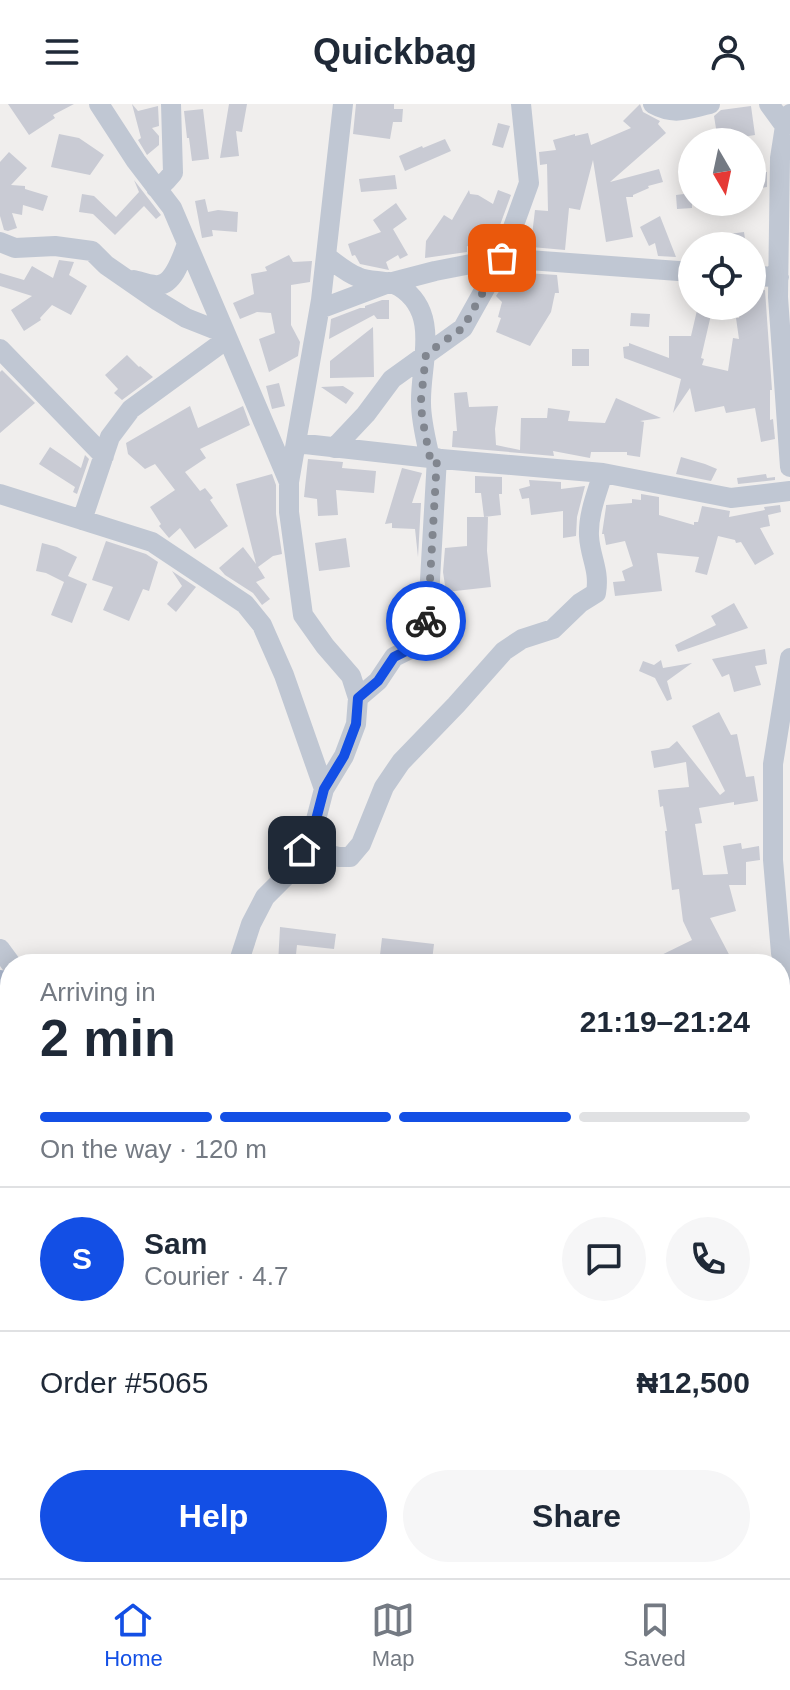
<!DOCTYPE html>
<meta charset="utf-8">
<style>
:root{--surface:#fff;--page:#f6f6f7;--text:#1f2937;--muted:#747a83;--line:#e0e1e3;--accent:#134fe5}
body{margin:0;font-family:Arial,sans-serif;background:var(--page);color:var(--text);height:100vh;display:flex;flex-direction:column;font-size:30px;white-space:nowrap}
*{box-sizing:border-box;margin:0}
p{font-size:26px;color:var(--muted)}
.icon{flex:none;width:44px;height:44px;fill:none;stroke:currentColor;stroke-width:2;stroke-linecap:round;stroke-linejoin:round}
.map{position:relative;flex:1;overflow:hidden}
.sheet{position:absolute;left:0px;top:850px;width:790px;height:624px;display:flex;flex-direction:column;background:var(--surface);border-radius:32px 32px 0 0;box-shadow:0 4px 20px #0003}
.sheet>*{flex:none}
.needle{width:52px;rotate:171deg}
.controls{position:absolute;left:678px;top:24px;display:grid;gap:16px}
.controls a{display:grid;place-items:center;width:88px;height:88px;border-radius:50%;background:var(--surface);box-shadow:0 4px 20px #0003;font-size:40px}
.pin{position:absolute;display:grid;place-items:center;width:68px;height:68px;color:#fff;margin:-34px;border-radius:16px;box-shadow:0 4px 12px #0006}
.courier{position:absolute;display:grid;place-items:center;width:80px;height:80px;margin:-40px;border:6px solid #134fe5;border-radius:50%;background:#fff;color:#222;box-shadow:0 2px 10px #0007}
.head em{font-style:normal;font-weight:700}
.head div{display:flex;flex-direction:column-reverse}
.head{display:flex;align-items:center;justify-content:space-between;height:136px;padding:0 40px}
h1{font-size:52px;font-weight:700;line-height:60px}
.bar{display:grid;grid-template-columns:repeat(4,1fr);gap:12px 8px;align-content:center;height:96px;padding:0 40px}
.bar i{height:10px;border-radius:6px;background:var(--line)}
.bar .on{background:var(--accent)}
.bar p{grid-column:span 4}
.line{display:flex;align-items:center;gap:20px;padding:0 40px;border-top:2px solid var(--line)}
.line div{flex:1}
.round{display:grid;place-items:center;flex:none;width:84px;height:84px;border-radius:42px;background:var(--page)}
.action{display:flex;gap:16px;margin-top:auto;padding:16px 40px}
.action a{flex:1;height:92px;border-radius:48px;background:var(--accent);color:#fff;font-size:32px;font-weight:700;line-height:92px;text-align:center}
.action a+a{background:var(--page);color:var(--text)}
header{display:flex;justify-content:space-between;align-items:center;height:104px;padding:0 40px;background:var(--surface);font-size:36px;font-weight:700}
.tab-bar{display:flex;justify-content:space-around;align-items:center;height:112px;border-top:2px solid var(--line);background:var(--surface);font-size:22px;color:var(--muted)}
.tab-bar a{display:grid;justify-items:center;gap:4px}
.tab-bar .on{color:var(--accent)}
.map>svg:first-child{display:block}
</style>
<header><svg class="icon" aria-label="menu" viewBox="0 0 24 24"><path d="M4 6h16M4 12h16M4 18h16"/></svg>Quickbag<svg class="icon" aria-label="person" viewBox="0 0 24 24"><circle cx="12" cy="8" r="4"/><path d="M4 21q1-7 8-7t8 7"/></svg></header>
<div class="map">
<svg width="790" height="1474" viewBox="0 0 790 1474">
<rect width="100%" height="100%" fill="#f0eeed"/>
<path fill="#c9cbd4" d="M8,0H74L53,11L55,14L29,31Z
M132,0L138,7L158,2L159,22L152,24L159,32V41L147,51L138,36L141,34Z
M229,0H247L242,28L236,27L239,52L220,54Z
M356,0H394V5H403L402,18H393L390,35L353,30Z
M640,0L643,8L660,17L658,20L666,29L610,78L659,65L663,78L648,82L649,84L633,91V93H626L633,133L606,138L593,56L580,106L569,104L565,146L520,142L524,130L532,131L535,106L548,107L547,60L540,61L539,48L556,46L553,36L575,30V32L588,29L591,41L631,24L623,17Z
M751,2L755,31L718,37L714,12L721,6Z
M203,5L209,55L192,57L189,34H187L184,7Z
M498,19L510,22L503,44L492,41Z
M59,30L79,34L104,51L90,71L51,63Z
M445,35L451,47L405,67L399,52L422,42L423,44Z
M9,48L27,64L11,81L25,82V85L48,92L43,107L23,101L22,111L12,109L17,124L8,127L4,126L0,112V58Z
M767,68V83L753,85L752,69Z
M395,71L397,85L361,88L359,75Z
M134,76L161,111L156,115L144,102L115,131L93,110L79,108L82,90L94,92L116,113L139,88Z
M469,86L470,90L478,91L493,100L498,86L511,91L492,143L479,145L467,142V148L425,154L426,137L444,111L452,116Z
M692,89V104L677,105L676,91Z
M205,95L208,108L218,106L238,108L237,128L212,126L213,132L202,134L195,97Z
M396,99L407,115L393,125L408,151L400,155L398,151L386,158L389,166L360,160L355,151L352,152L348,140L381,128L373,116Z
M660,112L676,153L658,152L655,139L649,142L640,123Z
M744,128L746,142H730L729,130Z
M289,151L293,158L312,157L310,178L291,181V221L300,238L298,252L269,268L259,235L275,229L271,209L257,208L240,215L233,199L254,190L251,170L267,167L265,163Z
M59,156L74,158L69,171L87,182L71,211L52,201L40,214L41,216L24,227L11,206L32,192L0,182V169L24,176L32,162L53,174Z
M510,168L557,171L559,189H555L551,208L530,242L496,228L501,214L498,213L502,198L496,192L506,177Z
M752,185L765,186L772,286H770V316L773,315L775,335L761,338L755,304L726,309L724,302L695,308L690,284L673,309L681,275L624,254L623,243L629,242V239L669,254V232H691L698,202H713L701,254L704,255L702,261L728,267L733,234L739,235L736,214H739L738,202H752Z
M382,196H389V215H377L374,211L329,235L331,215L360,204H365V202Z
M631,209L650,210L649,223L630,222Z
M373,223L374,273L330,274V257Z
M572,245H589V262H572Z
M127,251L139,263L140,262L153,273L122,296L114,289L118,285L105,271Z
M2,266L35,299L0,329V268Z
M279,279L285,302L272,305L266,282Z
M343,282L354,289L346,300L321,283Z
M467,288L469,303L498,302L495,325L496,341L520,346L521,314H547L548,304L570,307L568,317L605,319L616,294L661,314L640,317L644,318L640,353L627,351V348H591L590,354L553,347L554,352L452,343L453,327H457L454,289Z
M190,302L198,324L243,302L250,321L200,345L206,354L185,368L200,387L205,384L213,394L210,396L228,422L195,445L180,424L169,434L159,422L161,420L150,403L175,386L155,360L145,365L128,350L126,339Z
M50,343L81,364L85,351L89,355L77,390L73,388L75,383L39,360Z
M681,353L705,360L717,365L711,377L676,370Z
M308,355L343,358L342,364L376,367L374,389L336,386L338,411L318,412L317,395L304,393Z
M402,364L422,369L412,399H421L418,453L415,425L392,424V419L385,420Z
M272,370L276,381V410L282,450L273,452L258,463L265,474L256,478L270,495L262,501L253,489L225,471L219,464L243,443L256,460L236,380Z
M766,370L767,374L775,373V376L738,380L737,374Z
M475,372L502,373V390H499L501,411L484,413L481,389H475Z
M529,376L561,378V385L585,382L577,413L576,432L563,434V407L531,411L529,394L522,395L519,385L530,382Z
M641,390L659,393V411L694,421V418H698L702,402L730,407L729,413L765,406L764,403L780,401L781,408L768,411L770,422L760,424L774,450L755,461L741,438L736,439L735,436L718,432L707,471L695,468L699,453L657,449L662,487L615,492L613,478L625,477L622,467L633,462L625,437L606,441L604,430H602L606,403V401L632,399V395L641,396Z
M467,413H488L487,447L491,483L446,488L443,468L445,444L467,442Z
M346,434L350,463L319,467L315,439Z
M106,437L146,450L158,458L149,487L143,485L129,517L103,506L113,483L92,476Z
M42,439L57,443L77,453L68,472L87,480L72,519L51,511L64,478L46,469L36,467Z
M172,467L196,483L176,508L167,500L182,482Z
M734,499L748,524L678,548L675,541L716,521L711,512Z
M765,545L767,560L755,562L761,581L734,588L729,570L722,573L712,555Z
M661,556L663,564L692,559L667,577L672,595L667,597L655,574L639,567L643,557L654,561Z
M719,608L731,631L737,630L746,673L754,672L758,697L734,701V698L699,704L702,719L695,720L703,771L728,770L723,742L741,739L742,745L759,742L760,756L746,758V781H729L736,807L710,814L734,860H643L692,836L683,817L679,785L672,786L665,727H667L663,702L660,703L658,686L689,683L686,658L654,664L651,647L669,644L677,637L720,691L725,687L692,622Z
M280,823L336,830L334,845L297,841L295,860H278Z
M382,834L434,840L432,857L380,851Z"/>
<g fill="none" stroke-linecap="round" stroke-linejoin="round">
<path stroke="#c0c7d3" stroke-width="20" d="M99,0L136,57L172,104L289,378
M653,0C675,12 687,5 710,0
M769,0L785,22
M790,10L785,22L780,54L778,193L790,363
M156,84L166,77L173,69L171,0
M0,138L15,144L55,142L92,147L106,161L158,197L186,214L224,229
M327,153C337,160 347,169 358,173C371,179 387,175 400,183C441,209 420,260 421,299C421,317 426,336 430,354
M752,172L779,173
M134,176C141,178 152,182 159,181C175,179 182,152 187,140
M320,205L389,179L435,167L502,154L692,168
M0,245L104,352
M296,339L430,354L603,369L731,394L790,387
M334,344L366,310L392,275L463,224L502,154L529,79L521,0
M0,390L152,438L245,500L262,521L284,571L324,685
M82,416L110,333L131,305L227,235
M790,554L773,660V756L781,849L790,884
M358,594L378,577L394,553L418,541L428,511L437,354
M293,762L321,749L339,753H350L361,740L384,683L401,658L456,601L504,547L522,535L553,525L580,499L596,489C600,466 590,453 589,432C588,410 597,389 603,369
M0,845L11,860
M238,860L251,820L265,793L287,771L312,731L324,685L344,652L356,620L358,594L351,572L325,542L303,511L289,408V378L321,196L343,0
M0,1131L10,1127
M780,1228L790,1212
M0,1297L10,1311
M780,1350L790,1322
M104,1464L110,1474
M228,1464L232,1474
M363,1464L367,1474
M588,1474V1464
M735,1474L739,1464"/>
<path stroke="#acb8ce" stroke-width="26" d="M0,879L10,881
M780,1229L790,1239"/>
</g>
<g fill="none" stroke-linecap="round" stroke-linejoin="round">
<path stroke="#81868f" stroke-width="8" stroke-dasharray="0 14.4" d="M426,517L428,511L437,354H430L422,313L421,296L426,250L463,224L502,154"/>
<path stroke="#134fe5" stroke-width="10" d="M302,746L312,731L324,685L344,652L356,620L358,594L378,577L394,553L418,541L426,517"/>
</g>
</svg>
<div class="controls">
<a><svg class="needle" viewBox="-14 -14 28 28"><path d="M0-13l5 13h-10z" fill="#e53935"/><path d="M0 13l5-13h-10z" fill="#747a83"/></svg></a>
<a><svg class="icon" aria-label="locate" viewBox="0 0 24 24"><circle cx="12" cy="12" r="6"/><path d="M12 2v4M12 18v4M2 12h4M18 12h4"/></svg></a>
</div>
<div class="pin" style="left:502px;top:154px;background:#ea580c"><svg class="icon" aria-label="bag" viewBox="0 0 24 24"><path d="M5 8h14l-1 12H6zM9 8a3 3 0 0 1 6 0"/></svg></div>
<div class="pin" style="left:302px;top:746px;background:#1f2937"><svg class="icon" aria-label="home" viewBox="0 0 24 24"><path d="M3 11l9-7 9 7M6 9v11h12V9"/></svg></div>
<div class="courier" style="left:426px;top:517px"><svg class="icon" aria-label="bike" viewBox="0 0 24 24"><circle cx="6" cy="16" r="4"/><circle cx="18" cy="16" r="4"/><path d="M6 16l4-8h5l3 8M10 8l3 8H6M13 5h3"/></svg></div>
<section class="sheet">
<div class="head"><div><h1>2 min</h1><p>Arriving in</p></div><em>21:19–21:24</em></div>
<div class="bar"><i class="on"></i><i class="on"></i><i class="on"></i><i></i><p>On the way · 120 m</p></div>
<div class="line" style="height:144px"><b class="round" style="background:var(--accent);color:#fff">S</b><div><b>Sam</b><p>Courier · 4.7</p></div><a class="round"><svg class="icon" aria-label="chat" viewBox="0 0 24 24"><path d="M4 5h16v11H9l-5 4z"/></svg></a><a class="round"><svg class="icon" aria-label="phone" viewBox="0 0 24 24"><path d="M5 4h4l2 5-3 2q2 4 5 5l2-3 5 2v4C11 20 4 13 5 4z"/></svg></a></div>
<div class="line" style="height:104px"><div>Order #5065</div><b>₦12,500</b></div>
<div class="action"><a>Help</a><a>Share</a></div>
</section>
</div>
<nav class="tab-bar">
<a class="on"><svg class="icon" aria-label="home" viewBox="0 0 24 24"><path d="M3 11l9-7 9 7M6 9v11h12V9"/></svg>Home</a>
<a><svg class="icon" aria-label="map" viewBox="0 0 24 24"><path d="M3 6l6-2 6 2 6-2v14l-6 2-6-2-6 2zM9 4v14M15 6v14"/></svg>Map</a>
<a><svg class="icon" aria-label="saved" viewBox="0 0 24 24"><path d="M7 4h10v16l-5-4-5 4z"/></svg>Saved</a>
</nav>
